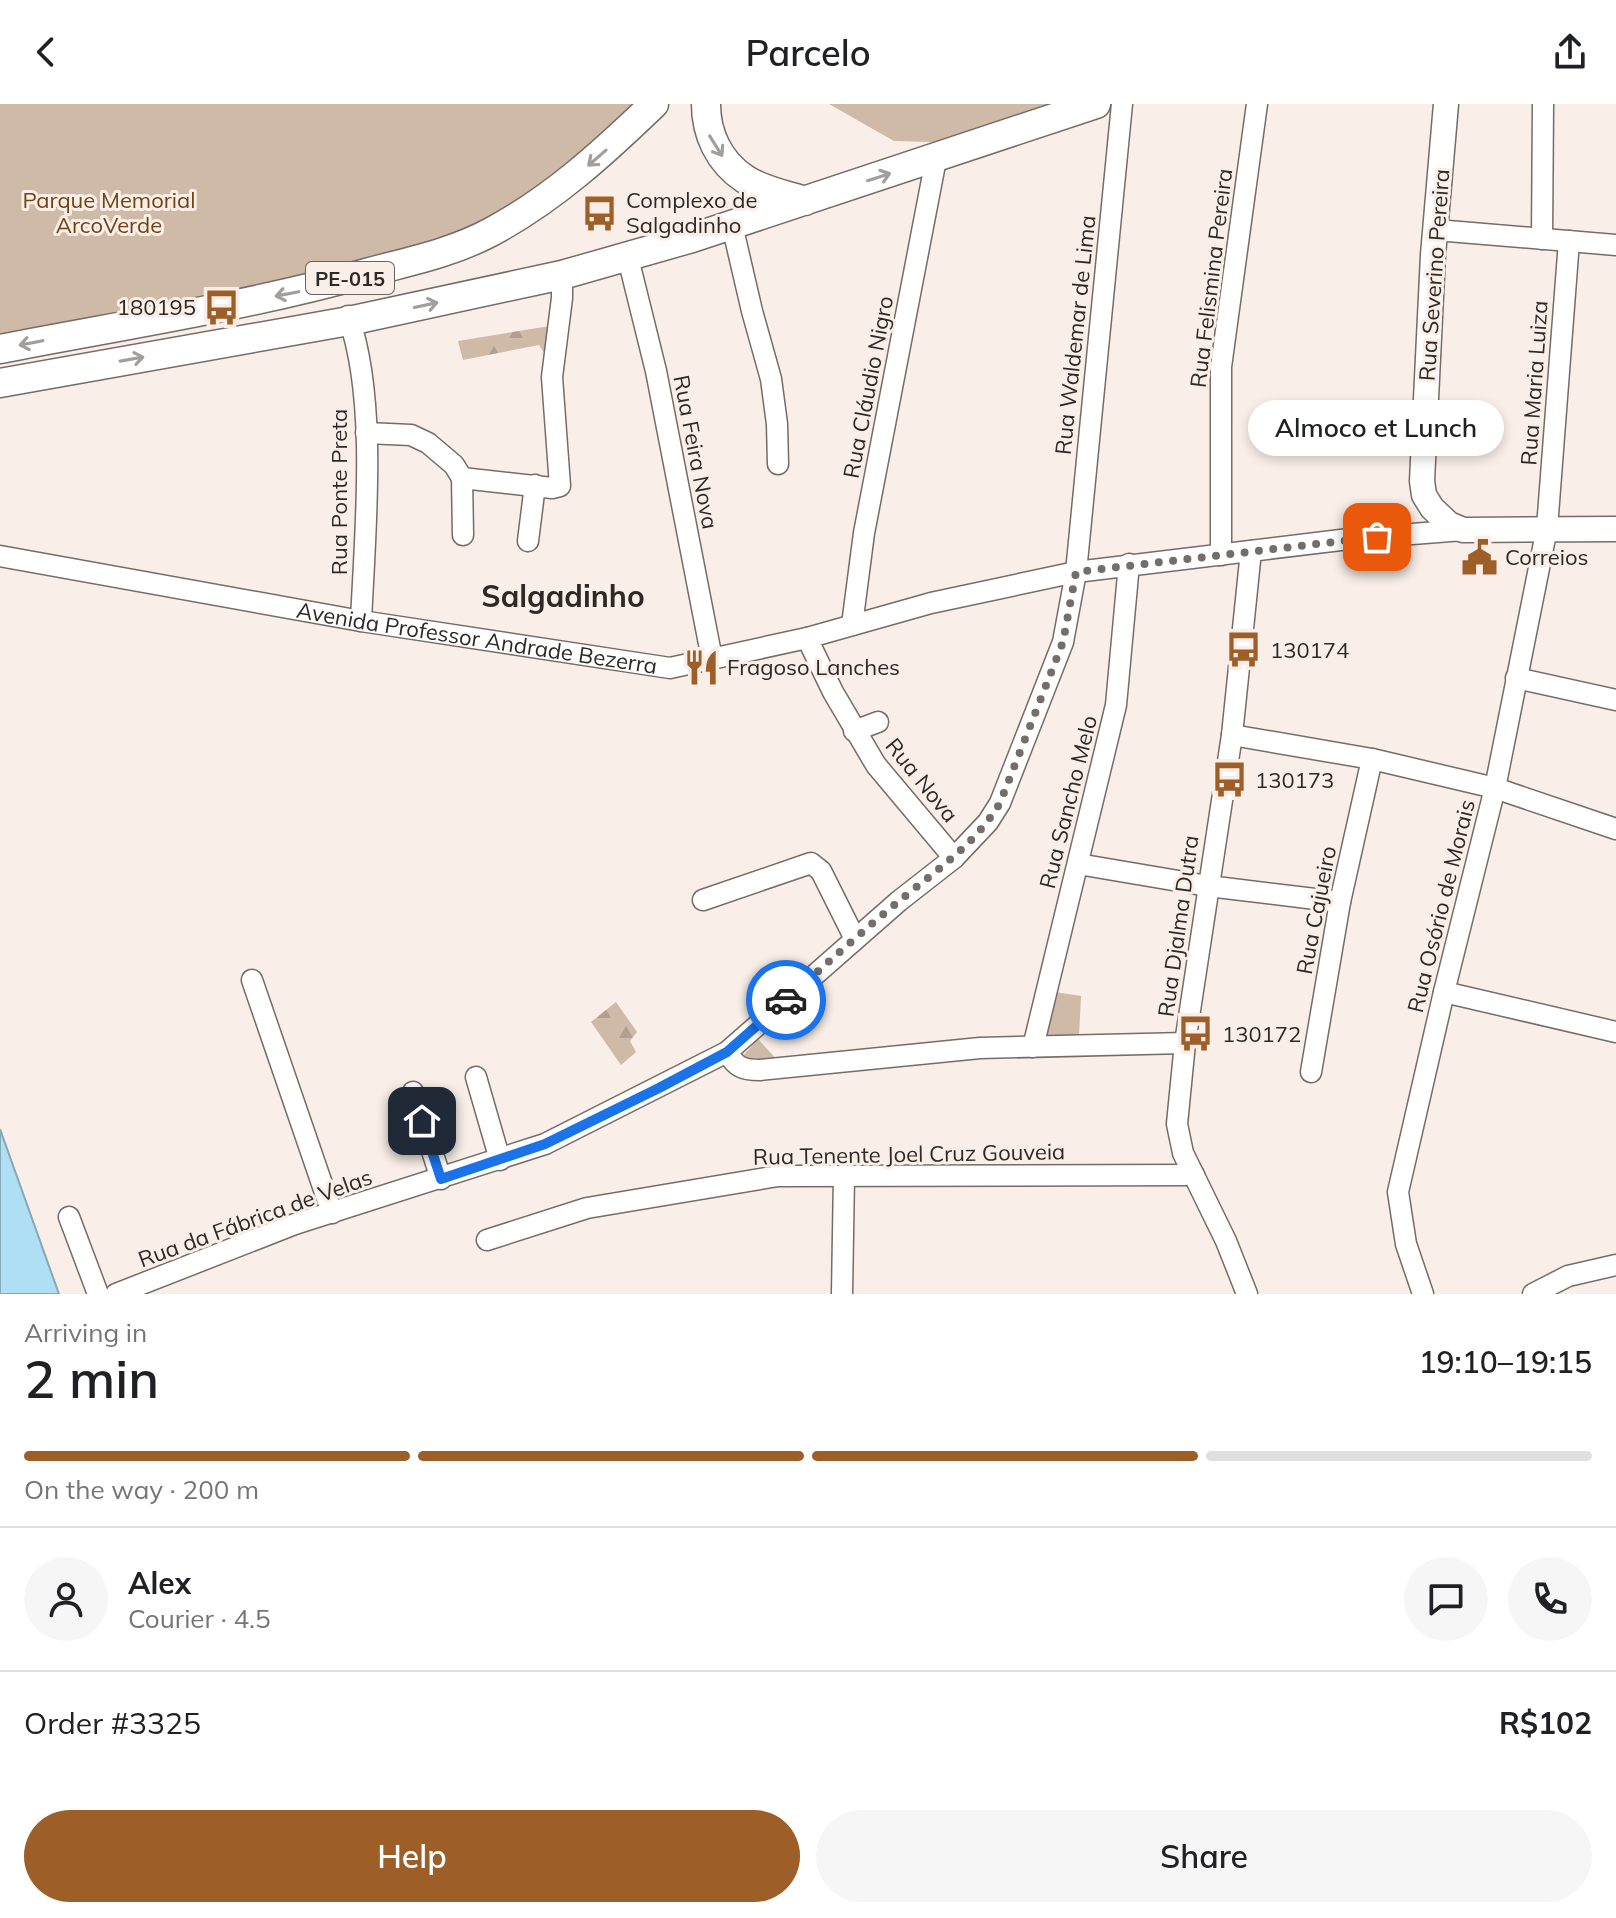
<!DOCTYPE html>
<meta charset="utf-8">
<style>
:root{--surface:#fff;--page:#f6f6f6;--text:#202124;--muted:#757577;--line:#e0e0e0;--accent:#9e5e28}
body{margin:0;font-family:Mulish,sans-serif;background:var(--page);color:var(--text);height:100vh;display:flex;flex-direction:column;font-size:30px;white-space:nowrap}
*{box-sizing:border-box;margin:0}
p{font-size:26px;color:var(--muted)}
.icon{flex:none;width:44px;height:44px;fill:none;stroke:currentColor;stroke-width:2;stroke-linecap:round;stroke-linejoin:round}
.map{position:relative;height:1190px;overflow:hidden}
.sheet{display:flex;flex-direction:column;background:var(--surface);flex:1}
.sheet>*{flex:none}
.pin{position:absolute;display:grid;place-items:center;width:68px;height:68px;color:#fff;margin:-34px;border-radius:16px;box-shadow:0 4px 12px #0006}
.courier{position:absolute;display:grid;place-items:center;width:80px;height:80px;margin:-40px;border:6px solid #1a73e8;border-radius:50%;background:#fff;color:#222;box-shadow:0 2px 10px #0007}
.bubble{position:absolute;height:56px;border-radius:28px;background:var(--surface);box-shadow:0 4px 12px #0003;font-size:26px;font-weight:600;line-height:56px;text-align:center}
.overview em{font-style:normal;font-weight:600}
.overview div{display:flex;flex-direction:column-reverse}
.overview{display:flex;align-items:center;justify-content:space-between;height:136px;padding:0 24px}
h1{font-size:52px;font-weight:600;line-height:60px}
.bar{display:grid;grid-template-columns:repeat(4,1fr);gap:12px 8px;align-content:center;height:96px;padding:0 24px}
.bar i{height:10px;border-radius:6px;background:var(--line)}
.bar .active{background:var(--accent)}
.bar p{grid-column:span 4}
.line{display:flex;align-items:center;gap:20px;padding:0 24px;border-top:2px solid var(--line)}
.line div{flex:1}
.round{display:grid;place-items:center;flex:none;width:84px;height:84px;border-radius:42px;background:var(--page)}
.cta{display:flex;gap:16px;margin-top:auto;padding:16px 24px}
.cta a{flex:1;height:92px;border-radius:48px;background:var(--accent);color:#fff;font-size:32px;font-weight:600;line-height:92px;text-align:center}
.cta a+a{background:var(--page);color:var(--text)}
header{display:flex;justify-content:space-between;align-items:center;height:104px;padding:0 24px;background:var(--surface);font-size:36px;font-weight:600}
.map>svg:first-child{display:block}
</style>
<header><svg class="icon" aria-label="back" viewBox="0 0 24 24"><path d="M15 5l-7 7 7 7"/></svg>Parcelo<svg class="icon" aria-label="share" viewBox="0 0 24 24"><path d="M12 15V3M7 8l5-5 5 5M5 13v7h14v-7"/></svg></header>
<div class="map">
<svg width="1616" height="1190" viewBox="0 0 1616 1190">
<defs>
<pattern id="forest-firs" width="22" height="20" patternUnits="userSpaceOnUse" patternTransform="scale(2)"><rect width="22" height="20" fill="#cfb9a7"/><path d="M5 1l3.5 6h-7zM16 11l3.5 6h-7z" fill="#b29f90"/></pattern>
</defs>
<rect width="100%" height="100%" fill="#f9efe8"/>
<path fill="url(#forest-firs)" d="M556,221L552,241L544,249L539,241L463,256L458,237Z
M616,898L637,928L630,937L636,948L621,961L591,918Z
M758,935L778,957L760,963L743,952Z"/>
<path fill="#cfb9a7" d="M0,0H639L484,135L0,239Z
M829,0H1083L971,39L894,37Z
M1055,888L1081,892L1079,931H1043Z"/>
<path fill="#aedff4" stroke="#87a8b6" stroke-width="2" d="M0,1025L59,1190H0Z"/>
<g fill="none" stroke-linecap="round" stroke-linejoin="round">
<defs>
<g id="minor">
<path d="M732,121L752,207L771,275L777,320L778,360"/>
<path d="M1436,126L1616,141"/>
<path d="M1542,135L1543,0"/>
<path d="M627,150L656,267L712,555"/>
<path d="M348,212C378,295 365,428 361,517"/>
<path d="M366,329L411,331L428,339L454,361L462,374L463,431"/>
<path d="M462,374L552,384L560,382L552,273L562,194V171"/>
<path d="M528,437L535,381"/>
<path d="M1221,451V263L1257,0"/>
<path id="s1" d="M0,452L361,517L670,564L807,534L931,499L1076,468L1349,435L1463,426"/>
<path d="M852,521L864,429L936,55"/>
<path d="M807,534L833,588L876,661L954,754"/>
<path d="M1516,574L1616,596"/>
<path d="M854,627L878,618"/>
<path d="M1232,631L1372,655L1495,684L1616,725"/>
<path d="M1078,760L1208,782L1340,798"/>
<path d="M703,796L811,759L821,767L855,835"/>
<path d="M252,876L332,1109"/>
<path d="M1444,888L1616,928"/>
<path d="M1033,943L1116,601L1129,460"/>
<path d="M727,948C736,963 742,966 760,966L980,944L1185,939"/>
<path d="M1311,968L1340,798L1372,655"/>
<path d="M476,973L500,1056"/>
<path d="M413,988L441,1075"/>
<path d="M69,1113L98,1190"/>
<path d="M487,1136L587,1104L778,1072L1194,1071"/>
<path d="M116,1190L295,1120L545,1040L727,948L899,797L954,754L988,718L1000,699L1063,538L1076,468L1122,0"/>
<path d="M842,1190L844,1071"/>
<path d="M1247,1190L1226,1137L1183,1049L1177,1020L1185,939L1232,631L1251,447"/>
<path d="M1423,1190L1406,1140L1398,1088L1444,888L1495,684L1547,424L1569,137"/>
<path d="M1533,1190L1568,1172L1616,1161"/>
</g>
<path id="major" d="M1446,0L1433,151L1422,377L1424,391L1432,404L1449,420L1463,426L1616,425"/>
<path id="highway" d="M706,0C706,30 719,58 745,75C761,86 786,91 805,97
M0,245C124,221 249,202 370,168C411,157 454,148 491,128C553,95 604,48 654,0
M0,279L349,217L562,171L692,134L1096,0"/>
</defs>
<use href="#minor" stroke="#756c66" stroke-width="23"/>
<use href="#major" stroke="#756c66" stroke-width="27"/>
<use href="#highway" stroke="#756c66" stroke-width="31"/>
<use href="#minor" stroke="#fff" stroke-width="20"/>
<use href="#major" stroke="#fff" stroke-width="24"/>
<use href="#highway" stroke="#fff" stroke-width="28"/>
</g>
<defs><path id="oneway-shaft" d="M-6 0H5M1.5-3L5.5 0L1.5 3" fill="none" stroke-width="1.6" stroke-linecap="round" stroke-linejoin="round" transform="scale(2)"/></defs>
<g stroke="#a09f9d">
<use href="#oneway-shaft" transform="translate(716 42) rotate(58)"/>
<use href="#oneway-shaft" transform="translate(597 54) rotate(139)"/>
<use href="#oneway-shaft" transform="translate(879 73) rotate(-18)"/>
<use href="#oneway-shaft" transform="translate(287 190) rotate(169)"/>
<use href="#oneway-shaft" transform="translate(426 201) rotate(-12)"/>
<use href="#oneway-shaft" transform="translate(31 239) rotate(169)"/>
<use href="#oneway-shaft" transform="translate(132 255) rotate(-10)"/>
</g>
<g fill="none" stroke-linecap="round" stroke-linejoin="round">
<path stroke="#746e6a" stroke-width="8" stroke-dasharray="0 14.4" d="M786,896C823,863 860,829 898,798C935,767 975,741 1000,699L1063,538L1076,468L1377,433"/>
<path stroke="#1a73e8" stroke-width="10" d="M422,1017L441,1075L545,1040L659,984L727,948L786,896"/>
</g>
<defs>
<symbol id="bus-bare" viewBox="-9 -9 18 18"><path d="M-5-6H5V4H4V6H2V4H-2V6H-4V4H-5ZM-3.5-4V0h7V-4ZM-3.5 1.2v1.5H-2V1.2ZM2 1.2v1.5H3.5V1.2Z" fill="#9e5e28" stroke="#f9efe8" stroke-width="2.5" paint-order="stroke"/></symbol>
<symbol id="civic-bare" viewBox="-9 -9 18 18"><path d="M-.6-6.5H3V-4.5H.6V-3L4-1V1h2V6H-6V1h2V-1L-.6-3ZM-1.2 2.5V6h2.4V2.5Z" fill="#9e5e28" stroke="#f9efe8" stroke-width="2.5" paint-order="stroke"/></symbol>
<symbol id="restaurant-bare" viewBox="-9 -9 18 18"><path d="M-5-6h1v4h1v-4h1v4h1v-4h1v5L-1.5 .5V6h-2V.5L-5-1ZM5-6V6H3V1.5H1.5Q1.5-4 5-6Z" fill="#9e5e28" stroke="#f9efe8" stroke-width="2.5" paint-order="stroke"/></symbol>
</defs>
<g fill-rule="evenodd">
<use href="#bus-bare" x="574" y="84" width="51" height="51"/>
<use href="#bus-bare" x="196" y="178" width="51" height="51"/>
<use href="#civic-bare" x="1454" y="428" width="51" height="51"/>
<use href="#bus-bare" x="1218" y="520" width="51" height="51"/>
<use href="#restaurant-bare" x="676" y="538" width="51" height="51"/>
<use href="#bus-bare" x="1204" y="650" width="51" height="51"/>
<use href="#bus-bare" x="1170" y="904" width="51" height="51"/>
</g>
<g text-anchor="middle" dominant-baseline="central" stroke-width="6" stroke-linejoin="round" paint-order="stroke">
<rect fill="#f9efe8" stroke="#6a6460" stroke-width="2" x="306" y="158" width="88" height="32" rx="6"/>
<g font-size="20" font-weight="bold" fill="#2c2926">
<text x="350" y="174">PE-015</text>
</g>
<g font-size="22" fill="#724213" stroke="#f9efe8">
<text x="109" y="96">Parque Memorial<tspan x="109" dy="25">ArcoVerde</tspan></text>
</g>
<g font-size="22" fill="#2c2926" stroke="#f9efe8" text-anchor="start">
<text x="626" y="96">Complexo de<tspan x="626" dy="25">Salgadinho</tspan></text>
<text x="196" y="203" text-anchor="end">180195</text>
<text x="1505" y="453">Correios</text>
<text x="1270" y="546">130174</text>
<text x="727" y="563">Fragoso Lanches</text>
<text x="1255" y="676">130173</text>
<text x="1222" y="930">130172</text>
</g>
<g font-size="22" fill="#2c2926" stroke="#f9efe8">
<text transform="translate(1434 171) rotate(-86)">Rua Severino Pereira</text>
<text transform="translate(1211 174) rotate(-83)">Rua Felismina Pereira</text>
<text transform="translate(1075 231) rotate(-84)">Rua Waldemar de Lima</text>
<text transform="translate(1534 279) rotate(-86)">Rua Maria Luiza</text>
<text transform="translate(868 283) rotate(-79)">Rua Cláudio Nigro</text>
<text transform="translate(696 348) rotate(79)">Rua Feira Nova</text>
<text transform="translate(339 388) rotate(-90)">Rua Ponte Preta</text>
<text stroke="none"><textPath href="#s1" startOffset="484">Avenida Professor Andrade Bezerra</textPath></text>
<text transform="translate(922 676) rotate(51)">Rua Nova</text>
<text transform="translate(1068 698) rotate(-76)">Rua Sancho Melo</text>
<text transform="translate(1441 802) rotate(-76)">Rua Osório de Morais</text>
<text transform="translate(1316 806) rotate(-79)">Rua Cajueiro</text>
<text transform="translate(1178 822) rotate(-82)">Rua Djalma Dutra</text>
<text transform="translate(909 1050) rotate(-1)">Rua Tenente Joel Cruz Gouveia</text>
<text transform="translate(255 1114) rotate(-20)">Rua da Fábrica de Velas</text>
</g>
<g font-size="30" font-weight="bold" fill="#2c2926" stroke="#f9efe8">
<text x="563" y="492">Salgadinho</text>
</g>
</g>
</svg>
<div class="pin" style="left:1377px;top:433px;background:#ea580c"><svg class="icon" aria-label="bag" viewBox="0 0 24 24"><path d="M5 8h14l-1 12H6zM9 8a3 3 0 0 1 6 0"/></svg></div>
<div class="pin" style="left:422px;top:1017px;background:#1f2937"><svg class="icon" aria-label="home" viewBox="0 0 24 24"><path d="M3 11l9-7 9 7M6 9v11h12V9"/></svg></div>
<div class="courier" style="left:786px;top:896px"><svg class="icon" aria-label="car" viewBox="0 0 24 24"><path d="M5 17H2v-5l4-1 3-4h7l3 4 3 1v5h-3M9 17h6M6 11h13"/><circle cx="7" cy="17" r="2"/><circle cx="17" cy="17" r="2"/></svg></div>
<div class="bubble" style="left:1248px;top:296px;width:256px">Almoco et Lunch</div>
</div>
<section class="sheet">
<div class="overview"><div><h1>2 min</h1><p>Arriving in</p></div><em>19:10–19:15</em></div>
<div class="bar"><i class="active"></i><i class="active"></i><i class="active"></i><i></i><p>On the way · 200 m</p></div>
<div class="line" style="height:144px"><a class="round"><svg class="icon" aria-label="person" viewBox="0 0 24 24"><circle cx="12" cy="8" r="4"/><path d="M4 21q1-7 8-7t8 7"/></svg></a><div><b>Alex</b><p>Courier · 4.5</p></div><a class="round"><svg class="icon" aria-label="chat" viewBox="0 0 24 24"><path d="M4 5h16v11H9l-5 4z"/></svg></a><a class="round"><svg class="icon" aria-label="phone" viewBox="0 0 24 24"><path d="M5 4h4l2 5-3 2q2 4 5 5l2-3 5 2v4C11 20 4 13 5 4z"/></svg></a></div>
<div class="line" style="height:104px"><div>Order #3325</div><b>R$102</b></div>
<div class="cta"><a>Help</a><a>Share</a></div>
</section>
